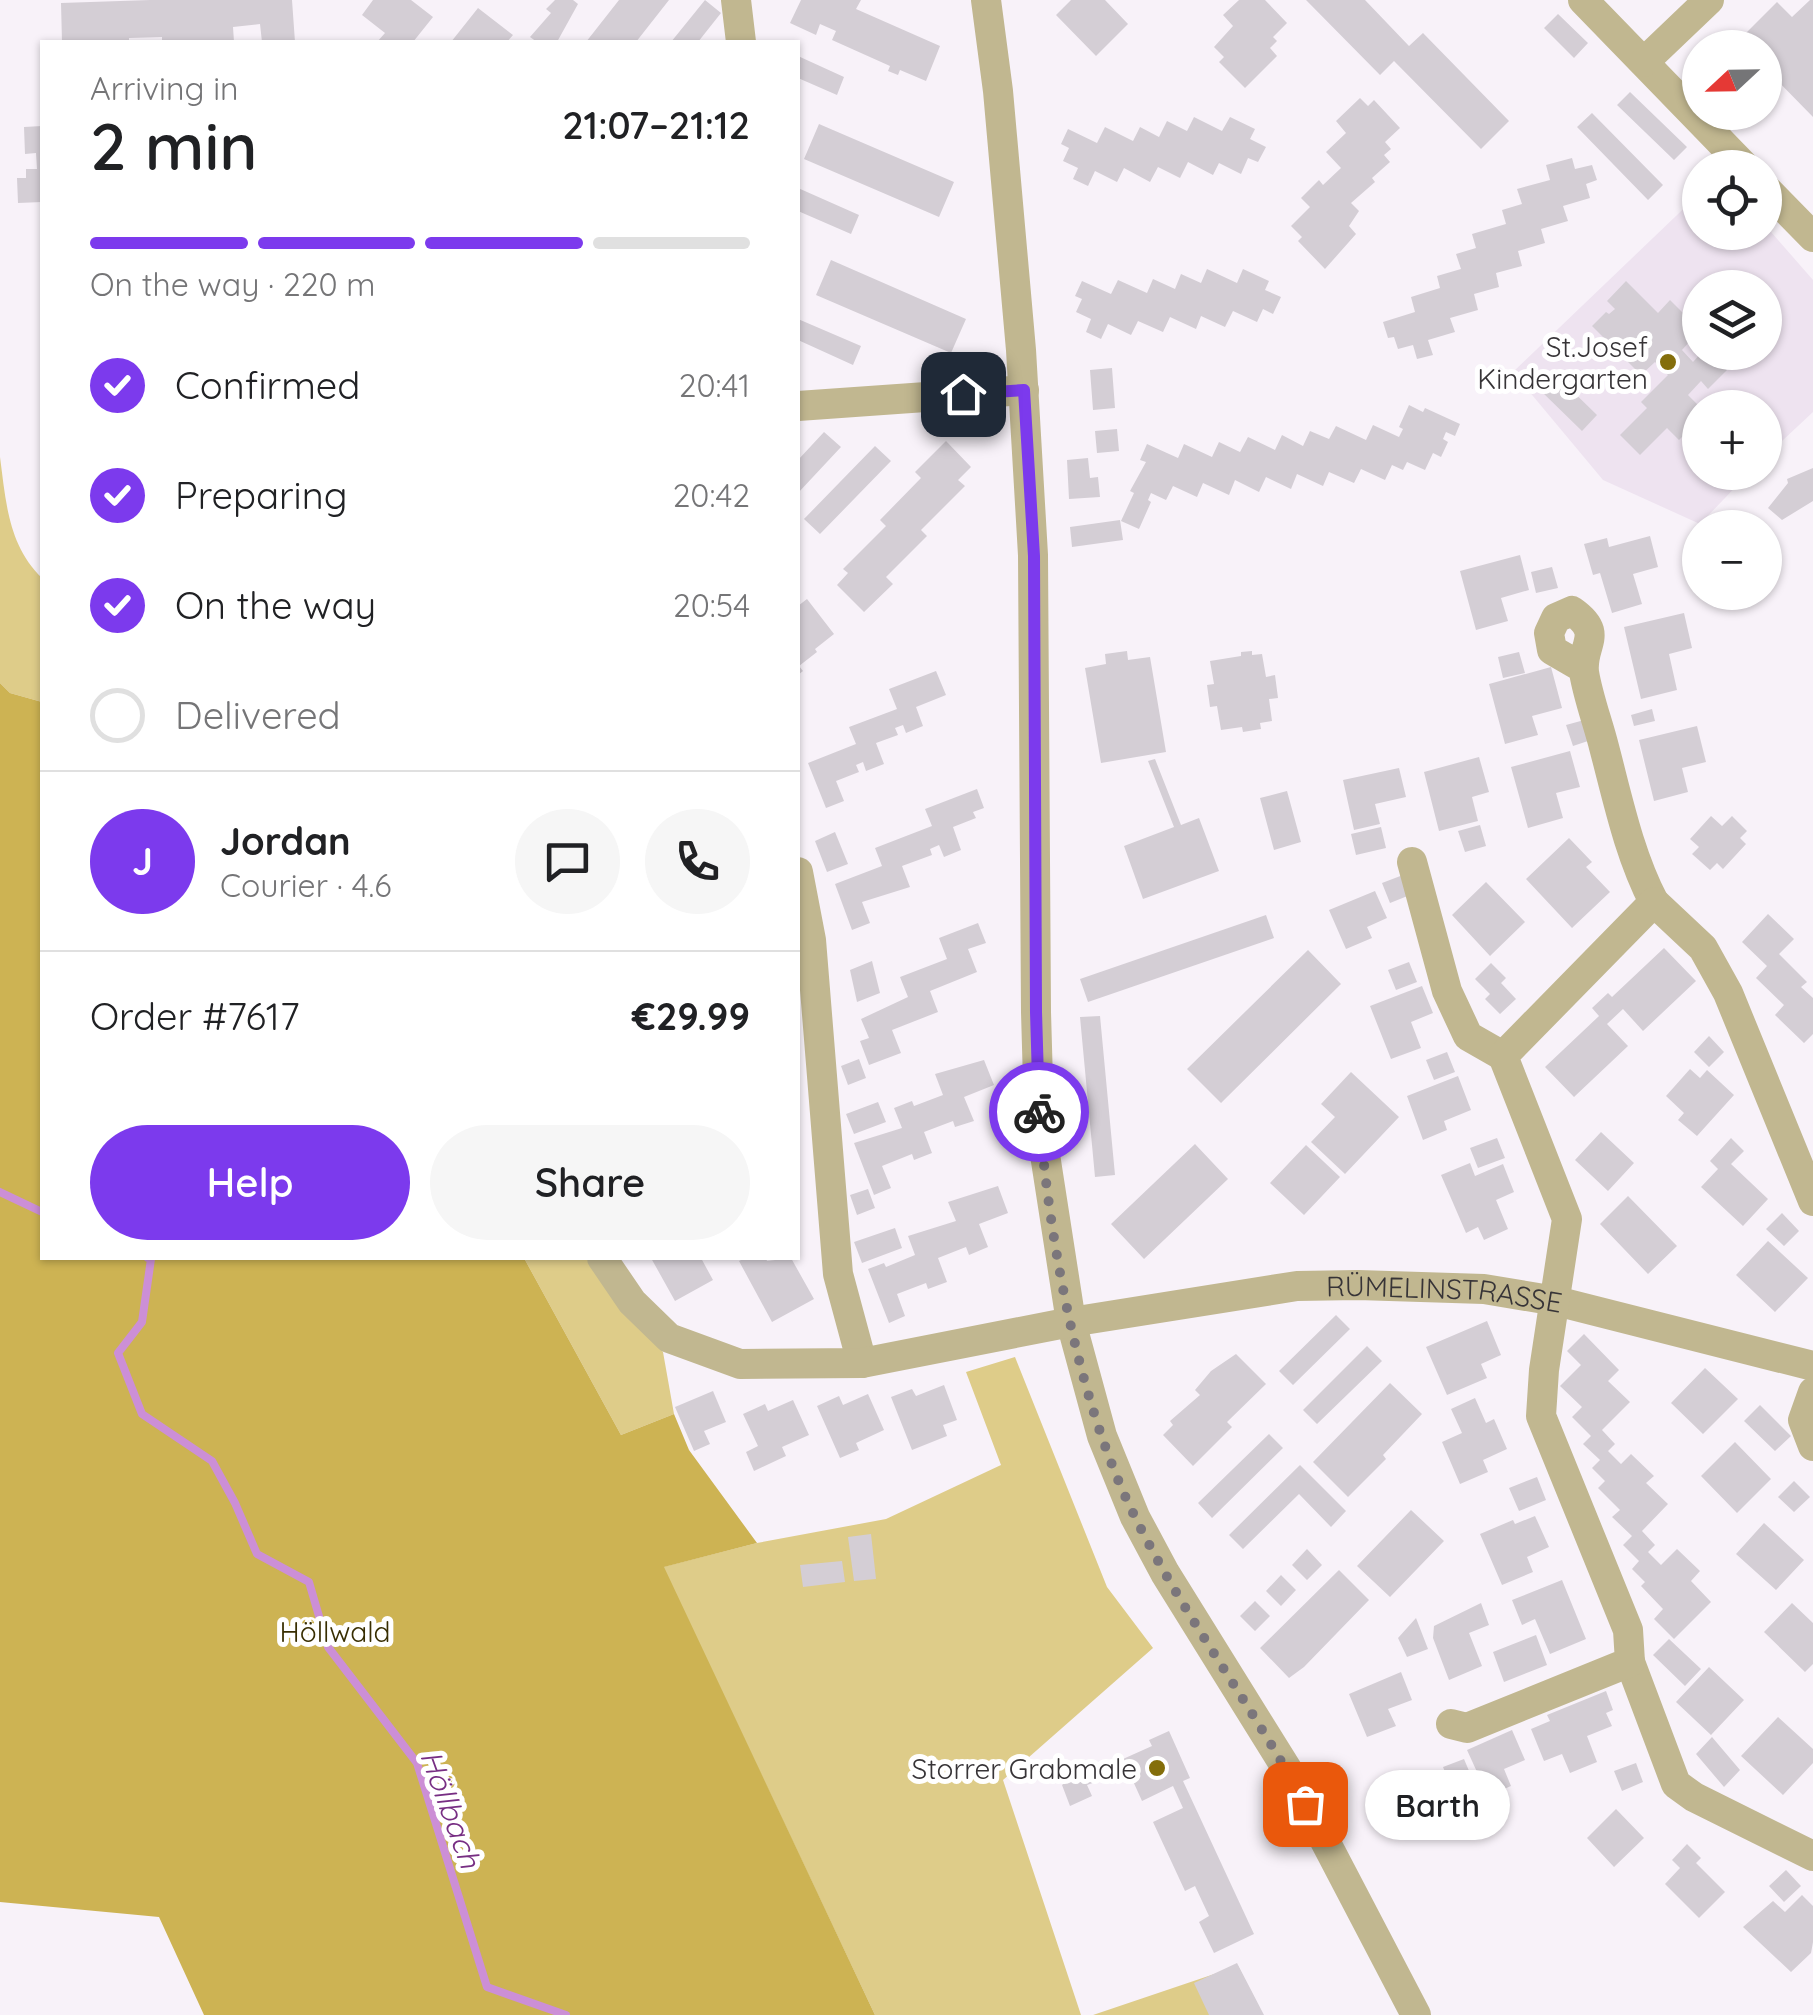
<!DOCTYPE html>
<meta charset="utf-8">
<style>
:root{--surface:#fff;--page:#f6f6f6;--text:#202124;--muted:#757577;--line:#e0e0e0;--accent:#7c3aed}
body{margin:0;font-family:Quicksand,sans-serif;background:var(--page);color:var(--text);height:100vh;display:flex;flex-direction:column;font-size:38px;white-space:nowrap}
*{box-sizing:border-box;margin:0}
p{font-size:32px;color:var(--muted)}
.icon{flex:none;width:55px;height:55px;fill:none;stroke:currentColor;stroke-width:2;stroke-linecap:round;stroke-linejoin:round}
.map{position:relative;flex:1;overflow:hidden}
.drawer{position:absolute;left:40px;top:40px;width:760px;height:1220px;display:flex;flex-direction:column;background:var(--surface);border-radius:0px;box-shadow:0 2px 8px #0004}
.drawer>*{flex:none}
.needle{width:65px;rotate:248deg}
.fabs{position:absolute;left:1682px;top:30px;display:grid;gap:20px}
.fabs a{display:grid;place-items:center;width:100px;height:100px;border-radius:50%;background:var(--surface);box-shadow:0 2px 8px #0004;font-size:50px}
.pin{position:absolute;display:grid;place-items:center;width:85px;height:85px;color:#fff;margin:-42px;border-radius:20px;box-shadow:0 5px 15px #0006}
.courier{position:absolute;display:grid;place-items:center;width:100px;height:100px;margin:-50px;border:8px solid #7c3aed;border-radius:50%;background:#fff;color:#222;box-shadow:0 2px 12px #0007}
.bubble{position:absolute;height:70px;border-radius:35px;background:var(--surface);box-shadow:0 2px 8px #0004;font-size:32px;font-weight:600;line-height:70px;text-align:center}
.head em{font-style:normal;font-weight:600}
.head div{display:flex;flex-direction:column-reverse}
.head{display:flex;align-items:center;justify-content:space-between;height:170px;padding:0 50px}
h1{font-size:65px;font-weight:600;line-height:75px}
.bar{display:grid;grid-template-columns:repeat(4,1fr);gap:15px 10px;align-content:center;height:120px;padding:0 50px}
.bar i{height:12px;border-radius:8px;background:var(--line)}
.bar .active{background:var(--accent)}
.bar p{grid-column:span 4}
.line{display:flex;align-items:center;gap:25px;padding:0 50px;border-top:2px solid var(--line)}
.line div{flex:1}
.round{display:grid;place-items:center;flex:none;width:105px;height:105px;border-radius:52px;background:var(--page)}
ol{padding:0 50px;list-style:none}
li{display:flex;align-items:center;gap:30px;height:110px}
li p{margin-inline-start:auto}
li .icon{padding:10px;border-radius:50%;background:var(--accent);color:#fff;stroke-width:4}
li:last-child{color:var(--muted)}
li i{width:55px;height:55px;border:5px solid var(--line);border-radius:50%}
.action{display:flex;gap:20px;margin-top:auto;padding:20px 50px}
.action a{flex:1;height:115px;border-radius:60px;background:var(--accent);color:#fff;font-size:40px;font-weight:600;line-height:115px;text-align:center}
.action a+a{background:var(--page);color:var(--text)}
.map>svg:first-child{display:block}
</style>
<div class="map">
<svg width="1813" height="2015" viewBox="0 0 1813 2015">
<rect width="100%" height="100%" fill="#f8f2f9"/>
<path fill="#eee3f0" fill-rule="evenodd" d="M1700,193V232H1765V225L1813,280V412L1765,457V408H1700V472L1749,473L1700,524L1603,480L1513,372ZM1700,288H1765V352H1700Z"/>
<path fill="#decc89" d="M0,457C6,502 8,545 42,578V702L10,693L0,683Z
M524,1258H586L663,1352L674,1414L621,1435Z
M1015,1357L1107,1587L1153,1648L1003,1780L1081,2015H875L663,1567L757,1543L886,1519L1001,1465L966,1372Z
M1238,1966L1263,2015H1093Z"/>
<path fill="#cdb353" d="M0,683L10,693L42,702V1258H524L621,1435L674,1414L689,1450L757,1543L664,1567L875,2015H204L159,1917L0,1902Z"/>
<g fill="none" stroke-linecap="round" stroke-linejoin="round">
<path stroke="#cc8fd6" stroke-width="8" d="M0,1192L42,1212
M148,1258L151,1259L142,1322L118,1353L142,1414L212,1461L235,1503L257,1554L309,1582L328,1647L417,1763L487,1987L566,2015"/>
</g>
<path fill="#d4ced5" d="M150,0H292L295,42H262L260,24L233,27L234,42H162V37L129,38V42H62L61,3Z
M373,0H411L433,17L413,42H377L385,33L362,15Z
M555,0H573L578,4L557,42H537L530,37L551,13L546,9Z
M619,0H669L636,42H586Z
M705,0L721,13L698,42H671Z
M801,0H861L856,9L940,46L926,81L900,70L898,75L888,71L890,66L832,40L836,31L820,24L816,35L790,23Z
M1071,0H1105L1128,24L1096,56L1056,15Z
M1239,0H1265L1287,23L1273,37L1277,41L1270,48L1277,56L1245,88L1219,62L1224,57L1214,47L1233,26L1223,15Z
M1306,0H1365L1409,46L1423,33L1509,121L1481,149L1394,61L1380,75Z
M1810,0H1813V117L1765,68V48H1745L1738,41L1777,2L1792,17Z
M478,8L513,35L507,42H451Z
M1558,14L1588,43L1574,58L1544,28Z
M798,56L844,77L837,95L798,78Z
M1630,92L1687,147L1674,160L1617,105Z
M1360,98L1368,106L1374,100L1400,128L1385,142L1391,149L1384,155L1390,162L1372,178L1375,182L1351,203L1359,211L1349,226L1356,234L1325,269L1298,241L1302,237L1291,226L1310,207L1301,198L1319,180L1323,185L1341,168L1326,152L1346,133L1336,121Z
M1592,113L1663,185L1648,200L1577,127Z
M1194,117L1222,131L1230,117L1255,129L1250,139L1266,147L1258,162L1248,158L1241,174L1219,163L1213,175L1188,162L1180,178L1158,167L1150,182L1124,168L1117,182L1095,171L1088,186L1073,179L1078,168L1063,161L1069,148L1061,144L1068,129L1097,143L1105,127L1133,141L1140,127L1159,137L1167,121L1187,131Z
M819,124L954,182L939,217L804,159Z
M42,126V202L18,203L17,178H26V169H37L36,153L25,154L24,127Z
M1572,158L1575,169L1592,165L1597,180L1586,184L1590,198L1563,206L1568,221L1541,229L1545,243L1518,251L1522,266L1496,273L1499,287L1474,294L1478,310L1450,318L1455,332L1428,340L1433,355L1417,359L1413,345L1398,349L1394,337L1388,338L1383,322L1415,312L1411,297L1440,288L1437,276L1461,269L1456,254L1476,248L1472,234L1506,224L1502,210L1522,204L1517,189L1550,180L1546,165Z
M798,188L859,215L851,234L798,211Z
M831,260L966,319L951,353L816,295Z
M1207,269L1237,283L1243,269L1269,281L1265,290L1281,297L1273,314L1263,309L1257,322L1233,311L1225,327L1201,316L1196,329L1170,317L1163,332L1138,321L1131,335L1108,324L1101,339L1086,332L1091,319L1076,312L1082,299L1075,296L1082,281L1111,294L1118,280L1147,293L1153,279L1175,289L1181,274L1201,283Z
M1626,281L1658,313L1670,300L1700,330L1682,350L1693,362L1702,352H1710L1727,370L1708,389L1701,381L1688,395L1700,407V419L1679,440L1667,428L1640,455L1620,435L1647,408L1641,402L1668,375L1655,362L1641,375L1592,326L1606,312L1609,314L1615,309L1607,301Z
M798,319L861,346L853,365L798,340Z
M1112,368L1115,408L1093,410L1090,370Z
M1557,376L1597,415L1582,431L1542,392Z
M1409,405L1423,412L1425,408L1460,424L1455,436L1446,432L1443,439L1448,442L1441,457L1433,453L1425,470L1407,462L1403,470L1392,465L1385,480L1361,469L1354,483L1329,472L1323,486L1297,474L1291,489L1266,477L1259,492L1235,480L1229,495L1203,483L1197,497L1173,486L1166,500L1151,493L1148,500L1151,502L1139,529L1121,521L1134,493L1130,491L1146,462L1140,460L1147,444L1178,458L1184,444L1212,457L1219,442L1240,452L1248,437L1275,450L1282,435L1303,446L1310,431L1329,439L1336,426L1366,440L1373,425L1399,437L1403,429L1399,427Z
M1117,429L1119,451L1097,453L1095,431Z
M824,432L841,447L798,493V460Z
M946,441L971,467L958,480L965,486L921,530L927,536L886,577L893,584L864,612L837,585L848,573L843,569L886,526L880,520L921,478L915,472Z
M875,446L891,461L820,534L804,519Z
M1088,458L1090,478L1098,477L1100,497L1069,499L1067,460Z
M1813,468V501L1782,520L1768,508L1788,483L1787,479Z
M1120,520L1123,540L1072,547L1070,527Z
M1650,536L1658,567L1633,574L1642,604L1612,613L1600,573L1593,575L1584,544L1607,538L1609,547Z
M1520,555L1529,590L1501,598L1508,621L1476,630L1460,571Z
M1552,567L1558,588L1536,593L1531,572Z
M807,599L834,634L815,649L817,652L799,666L803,671L798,675V606Z
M1684,613L1692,648L1669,654L1677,690L1641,699L1624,627Z
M1127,651L1128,660L1150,657L1166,752L1101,763L1085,668L1106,664L1105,654Z
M1252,651V655L1262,654L1266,677L1275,675L1278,698L1269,699L1272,721L1260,723L1261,729L1243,732L1242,727L1221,730L1217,706L1210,707L1207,685L1214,684L1210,661L1241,656V652Z
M1519,652L1525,673L1503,678L1498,657Z
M1551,667L1562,708L1532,716L1538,735L1505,744L1489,684Z
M936,671L946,695L916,707L923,726L906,733L903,725L895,728L898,735L876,743L884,764L866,771L863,762L856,765L859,772L836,781L844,801L826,808L808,763L856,744L849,727L897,709L889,689Z
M1652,709L1655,721L1634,726L1631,715Z
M1588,719L1594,739L1573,746L1566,725Z
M1697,726L1706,762L1682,768L1688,792L1654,801L1639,740Z
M1570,751L1580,787L1556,793L1563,818L1528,828L1511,767Z
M1479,757L1489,792L1472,797L1478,821L1439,831L1424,772Z
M1155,759L1181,825L1199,818L1219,871L1143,899L1124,846L1174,827L1148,761Z
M1399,768L1406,797L1375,804L1380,824L1354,830L1343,780Z
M977,789L984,808L973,812L976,818L953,827L961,850L944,857L939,845L930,849L932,855L902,866L910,887L862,902L870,923L852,930L835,884L882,866L875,848L932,826L925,809Z
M1287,791L1301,842L1274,850L1260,798Z
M1711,816L1722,826L1732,816L1747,831L1740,838L1746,844L1723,869L1717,863L1710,870L1692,854L1699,847L1690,839Z
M1480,825L1486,846L1465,852L1458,831Z
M1381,827L1386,848L1356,855L1351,834Z
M835,832L848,864L827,872L815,841Z
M1569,838L1592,862L1586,867L1610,892L1572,928L1526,879Z
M1403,875L1410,895L1390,903L1382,883Z
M1486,882L1525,922L1490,956L1452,915Z
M1375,891L1387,918L1367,927L1372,938L1346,949L1329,910Z
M1768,914L1794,939L1779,954L1807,982L1801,987L1813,998V1034L1804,1043L1775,1015L1784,1005L1756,978L1767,966L1742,942Z
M1266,915L1274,938L1088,1002L1080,979Z
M978,923L986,943L968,949L977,972L930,991L938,1012L892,1030L901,1053L869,1065L860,1041L869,1038L861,1019L908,997L900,977L947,959L939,938Z
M1664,948L1696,981L1643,1031L1623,1009L1607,1024L1628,1046L1574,1097L1545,1067L1599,1016L1592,1008L1608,993L1612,997Z
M1308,950L1341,984L1221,1103L1187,1069Z
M872,961L880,993L857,1002L850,970Z
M1409,962L1417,982L1396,990L1388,970Z
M1491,963L1506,978L1501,983L1516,999L1500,1014L1485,999L1490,994L1475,979Z
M1422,986L1433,1013L1411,1022L1421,1048L1391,1059L1370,1006Z
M1100,1016L1115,1175L1095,1177L1080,1017Z
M1709,1036L1724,1052L1709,1067L1694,1052Z
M1447,1052L1455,1072L1434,1080L1426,1060Z
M859,1059L866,1078L848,1085L841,1066Z
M984,1060L994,1085L964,1097L974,1121L955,1127L953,1121L924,1132L932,1153L914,1160L912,1154L882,1166L891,1188L874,1195L854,1143L902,1128L894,1108L912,1101L914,1106L943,1095L935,1074Z
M1690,1069L1700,1078L1707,1070L1734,1095L1697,1136L1678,1120L1684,1113L1666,1096Z
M1351,1072L1399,1117L1345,1174L1311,1142L1335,1117L1321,1104Z
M1458,1076L1471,1110L1444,1121L1447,1130L1423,1140L1407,1096Z
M878,1102L886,1122L854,1134L846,1114Z
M1601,1132L1634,1163L1608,1191L1575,1160Z
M1497,1138L1505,1158L1478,1168L1470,1148Z
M1731,1138L1744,1151L1731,1164L1768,1199L1743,1226L1701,1187L1718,1169L1710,1161Z
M1195,1144L1228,1179L1144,1259L1111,1224Z
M1306,1145L1340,1177L1304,1215L1270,1183Z
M1470,1163L1475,1176L1503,1164L1514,1192L1496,1200L1508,1229L1484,1240L1478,1227L1466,1233L1441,1175Z
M998,1186L1008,1213L979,1224L988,1247L969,1255L966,1247L938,1258L947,1282L928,1289L926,1283L897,1294L905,1316L889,1323L868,1269L884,1263L886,1267L915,1255L908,1236L956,1221L948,1202Z
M868,1189L875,1208L857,1215L850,1195Z
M1628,1196L1677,1246L1648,1274L1600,1224Z
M1782,1213L1799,1231L1784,1246L1766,1229Z
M895,1228L902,1248L862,1263L854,1242Z
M1768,1241L1808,1278L1775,1312L1736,1275Z
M651,1258H701L713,1280L675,1301Z
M745,1258H766L767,1261L791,1258L814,1299L772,1322L739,1261Z
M1336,1315L1350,1329L1293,1385L1279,1371Z
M1487,1321L1501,1355L1481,1364L1487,1378L1447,1395L1426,1347Z
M1584,1334L1619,1370L1608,1381L1630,1402L1602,1430L1615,1444L1608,1451L1621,1464L1631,1454L1654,1476L1646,1483L1668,1504L1642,1531L1655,1545L1648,1552L1661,1565L1677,1549L1700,1571L1691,1581L1711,1602L1674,1639L1654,1619L1663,1609L1641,1586L1645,1582L1632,1569L1639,1561L1623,1545L1632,1536L1612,1517L1620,1510L1598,1488L1605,1481L1592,1468L1600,1460L1583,1444L1591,1436L1572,1417L1582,1407L1560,1386L1581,1365L1567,1351Z
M1367,1346L1382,1361L1317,1424L1303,1410Z
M1236,1354L1266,1384L1227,1422L1232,1427L1193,1466L1163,1435L1173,1425L1170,1421L1200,1395L1195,1390L1211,1371Z
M1705,1368L1738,1399L1703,1434L1671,1403Z
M1390,1383L1422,1414L1383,1455L1386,1459L1348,1497L1313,1462Z
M944,1385L957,1420L943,1425L947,1436L912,1450L891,1397L912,1389L916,1396Z
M713,1391L726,1422L704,1431L710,1444L694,1451L675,1407Z
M868,1394L884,1430L856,1443L859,1450L840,1458L817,1406L839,1396L843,1405Z
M1475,1398L1486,1423L1494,1419L1507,1449L1483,1460L1488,1472L1460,1484L1442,1442L1462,1433L1451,1409Z
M793,1400L809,1435L782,1447L786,1456L754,1471L746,1452L758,1446L743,1414L765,1404L768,1411Z
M1760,1405L1791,1436L1775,1451L1744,1421Z
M1269,1434L1283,1448L1212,1518L1198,1503Z
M1735,1442L1771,1479L1737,1513L1701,1476Z
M1300,1465L1346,1511L1331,1527L1299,1494L1243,1549L1229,1535Z
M1537,1477L1546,1500L1519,1511L1509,1488Z
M1794,1481L1810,1497L1794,1512L1778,1497Z
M1411,1510L1444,1541L1390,1597L1357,1566Z
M1535,1516L1549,1547L1527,1557L1533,1572L1502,1585L1480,1534L1513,1520L1515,1524Z
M1764,1523L1804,1560L1776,1590L1736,1554Z
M871,1534L876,1579L854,1581L848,1537Z
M1307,1549L1322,1565L1307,1580L1292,1565Z
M842,1561L845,1582L803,1587L800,1565Z
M1339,1570L1369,1600L1304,1667L1289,1678L1260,1648Z
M1281,1575L1296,1590L1281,1606L1266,1591Z
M1562,1580L1586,1639L1550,1654L1535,1619L1522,1625L1512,1600Z
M1255,1601L1270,1616L1255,1631L1240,1616Z
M1481,1603L1489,1625L1469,1633L1482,1666L1449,1680L1433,1638L1434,1626Z
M1792,1603L1813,1623V1664L1805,1672L1764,1632Z
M1416,1618L1428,1649L1407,1657L1398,1638Z
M1536,1635L1547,1665L1504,1682L1493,1652Z
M1669,1639L1701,1669L1685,1686L1653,1655Z
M1709,1667L1744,1700L1711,1735L1676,1702Z
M1401,1672L1412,1700L1388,1709L1396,1726L1367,1737L1349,1694Z
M1606,1691L1613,1710L1606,1713L1612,1726L1587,1736L1597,1762L1570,1773L1562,1754L1544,1761L1531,1729L1550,1721L1547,1715Z
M1778,1717L1813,1749V1763L1783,1795L1741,1756Z
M1512,1730L1525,1760L1504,1769L1511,1786L1488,1796L1467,1750Z
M1169,1731L1190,1778L1183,1781L1254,1934L1214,1953L1199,1922L1209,1916L1195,1886L1185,1891L1153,1822L1183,1808L1173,1786L1142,1801L1123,1759L1152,1746L1149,1740Z
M1712,1737L1740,1770L1724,1787L1696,1754Z
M1464,1759L1472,1778L1451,1787L1443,1767Z
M1093,1760L1101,1780L1087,1785L1092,1796L1070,1806L1062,1785L1079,1772L1076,1766Z
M1636,1763L1643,1782L1622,1791L1614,1771Z
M1616,1809L1644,1838L1614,1867L1587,1838Z
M1687,1844L1701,1858L1696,1863L1725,1892L1699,1918L1665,1884L1680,1868L1672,1860Z
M1786,1870L1801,1886L1784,1902L1769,1886Z
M1802,1895L1813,1906V1942L1811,1953L1791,1972L1743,1927L1773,1901L1785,1912Z
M1237,1963L1264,2015H1209L1194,1983Z"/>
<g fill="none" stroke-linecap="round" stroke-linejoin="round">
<g stroke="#c1b790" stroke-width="30">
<path d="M736,0L741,42"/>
<path d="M986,0L998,91L1021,350L1033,555L1036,1012L1039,1116L1071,1322L1102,1436L1135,1517L1165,1573L1290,1774L1416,2015"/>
<path d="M1583,0L1746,168"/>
<path d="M1644,62L1709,0"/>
<path d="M1765,188L1813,237"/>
<path d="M798,406L1024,390"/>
<path d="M1583,668L1552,650L1549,633L1556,618L1572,611C1605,634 1581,644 1584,672C1588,697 1598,723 1604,747C1618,800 1629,854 1654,902"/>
<path d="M1412,862L1447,991L1468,1036L1503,1056"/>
<path d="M798,872L811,940L838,1274L862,1363"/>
<path id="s1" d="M602,1258L632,1302L669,1338L740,1364L862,1363L1071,1322L1297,1286L1358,1285L1484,1289L1556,1301L1813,1366"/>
<path d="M1813,1392L1803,1420L1813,1446"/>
<path d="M1630,1662L1676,1784L1694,1797L1813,1856"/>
<path d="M1451,1724L1467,1728L1630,1662L1628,1630L1541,1416L1544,1370L1567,1219L1503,1056L1654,902L1703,948L1728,993L1813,1201"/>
</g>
</g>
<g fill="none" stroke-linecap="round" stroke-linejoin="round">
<path stroke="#7b767b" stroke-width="10" stroke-dasharray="0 18" d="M1039,1112C1049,1239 1078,1403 1135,1517C1184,1617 1253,1706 1305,1804"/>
<path stroke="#7c3aed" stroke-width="12" d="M963,394L1024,390L1034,556L1036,1012L1039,1112"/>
</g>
<g fill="#846e0b" stroke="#fff" stroke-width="4">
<circle cx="1668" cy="362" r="10"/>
<circle cx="1157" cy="1768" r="10"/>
</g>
<g text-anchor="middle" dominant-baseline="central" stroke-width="10" stroke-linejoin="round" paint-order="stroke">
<g font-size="28" fill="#373437" stroke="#fff" text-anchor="end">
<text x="1648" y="346">St.Josef<tspan x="1648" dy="32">Kindergarten</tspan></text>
<text x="1137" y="1768">Storrer Grabmale</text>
</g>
<g font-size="28" fill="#373437" stroke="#fff">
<text stroke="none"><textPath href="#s1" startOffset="892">RÜMELINSTRASSE</textPath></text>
</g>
<g font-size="28" fill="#382e02" stroke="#fff">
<text x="335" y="1631">Höllwald</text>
</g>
<g font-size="30" font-style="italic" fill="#772e83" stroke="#fff">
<text transform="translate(451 1809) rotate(70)">Höllbach</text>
</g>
</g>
</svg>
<div class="fabs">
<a><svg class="needle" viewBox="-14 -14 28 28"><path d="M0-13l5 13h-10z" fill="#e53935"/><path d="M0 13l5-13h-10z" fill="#757577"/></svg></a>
<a><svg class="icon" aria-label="locate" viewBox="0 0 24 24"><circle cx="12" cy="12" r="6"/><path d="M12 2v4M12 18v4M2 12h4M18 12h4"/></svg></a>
<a><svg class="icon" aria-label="layers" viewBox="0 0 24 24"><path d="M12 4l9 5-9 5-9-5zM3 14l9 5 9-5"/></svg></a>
<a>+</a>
<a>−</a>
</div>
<div class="pin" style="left:1305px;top:1804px;background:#ea580c"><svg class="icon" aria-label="bag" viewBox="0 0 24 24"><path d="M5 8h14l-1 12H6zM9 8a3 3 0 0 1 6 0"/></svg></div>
<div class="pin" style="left:963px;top:394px;background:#1f2937"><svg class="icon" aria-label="home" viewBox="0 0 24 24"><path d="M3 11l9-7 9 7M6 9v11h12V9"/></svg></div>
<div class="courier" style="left:1039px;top:1112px"><svg class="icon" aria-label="bike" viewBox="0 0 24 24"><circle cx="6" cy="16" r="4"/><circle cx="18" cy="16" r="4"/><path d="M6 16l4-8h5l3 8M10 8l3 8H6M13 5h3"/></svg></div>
<div class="bubble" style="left:1365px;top:1770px;width:145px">Barth</div>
<section class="drawer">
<div class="head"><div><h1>2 min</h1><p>Arriving in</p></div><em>21:07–21:12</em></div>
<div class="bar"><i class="active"></i><i class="active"></i><i class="active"></i><i></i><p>On the way · 220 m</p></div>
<ol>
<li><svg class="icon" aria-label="check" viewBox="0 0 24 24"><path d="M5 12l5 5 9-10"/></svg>Confirmed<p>20:41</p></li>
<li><svg class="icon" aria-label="check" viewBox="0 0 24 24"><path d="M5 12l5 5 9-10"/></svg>Preparing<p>20:42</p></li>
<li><svg class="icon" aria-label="check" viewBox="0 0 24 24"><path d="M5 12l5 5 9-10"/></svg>On the way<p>20:54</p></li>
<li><i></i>Delivered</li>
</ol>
<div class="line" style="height:180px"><b class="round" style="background:var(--accent);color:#fff">J</b><div><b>Jordan</b><p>Courier · 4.6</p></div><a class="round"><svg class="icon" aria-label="chat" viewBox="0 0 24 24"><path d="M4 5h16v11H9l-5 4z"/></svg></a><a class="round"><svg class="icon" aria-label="phone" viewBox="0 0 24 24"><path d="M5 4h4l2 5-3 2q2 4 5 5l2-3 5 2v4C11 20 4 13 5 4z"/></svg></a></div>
<div class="line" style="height:130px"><div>Order #7617</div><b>€29.99</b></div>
<div class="action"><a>Help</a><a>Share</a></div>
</section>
</div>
